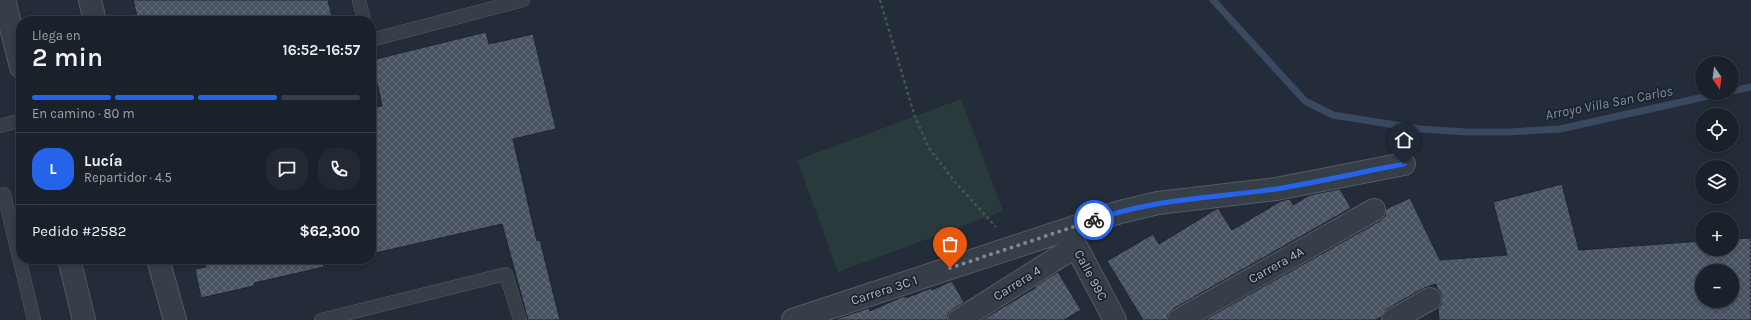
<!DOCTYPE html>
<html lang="es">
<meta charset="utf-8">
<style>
:root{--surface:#1a212a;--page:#232932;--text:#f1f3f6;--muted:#9fa3a8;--line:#383e47;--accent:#2563eb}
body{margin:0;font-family:Karla,sans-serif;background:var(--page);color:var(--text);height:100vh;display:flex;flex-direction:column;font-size:15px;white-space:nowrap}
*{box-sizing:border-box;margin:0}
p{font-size:13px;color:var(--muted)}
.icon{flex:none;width:22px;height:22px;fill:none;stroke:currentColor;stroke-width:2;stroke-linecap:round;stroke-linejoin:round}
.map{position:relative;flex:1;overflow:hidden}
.details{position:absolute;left:16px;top:16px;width:360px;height:248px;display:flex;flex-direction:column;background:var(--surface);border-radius:16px;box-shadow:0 2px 6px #0003,0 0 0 1px var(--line)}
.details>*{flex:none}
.needle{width:26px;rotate:166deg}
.controls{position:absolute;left:1695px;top:56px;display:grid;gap:8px}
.controls a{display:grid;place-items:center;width:44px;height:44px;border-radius:50%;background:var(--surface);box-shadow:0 2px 6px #0003,0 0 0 1px var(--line);font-size:20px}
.pin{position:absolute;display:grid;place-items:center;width:34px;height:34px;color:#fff;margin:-41px -17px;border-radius:50% 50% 50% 0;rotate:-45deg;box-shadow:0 0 4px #0007}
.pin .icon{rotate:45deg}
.courier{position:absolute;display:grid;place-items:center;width:40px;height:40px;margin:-20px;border:3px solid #2563eb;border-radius:50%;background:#fff;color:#222;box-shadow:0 1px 5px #0007}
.summary em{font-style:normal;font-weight:600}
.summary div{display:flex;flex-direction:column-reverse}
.summary{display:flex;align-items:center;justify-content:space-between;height:68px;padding:0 16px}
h1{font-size:26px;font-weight:600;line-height:30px}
.bar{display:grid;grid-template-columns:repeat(4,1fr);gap:6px 4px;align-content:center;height:48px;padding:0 16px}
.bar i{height:5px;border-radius:3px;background:var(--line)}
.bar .selected{background:var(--accent)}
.bar p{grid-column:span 4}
.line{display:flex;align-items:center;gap:10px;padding:0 16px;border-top:1px solid var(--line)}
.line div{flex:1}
.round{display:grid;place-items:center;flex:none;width:42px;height:42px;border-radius:16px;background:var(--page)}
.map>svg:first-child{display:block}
</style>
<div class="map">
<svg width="1751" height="320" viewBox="0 0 1751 320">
<defs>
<pattern id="building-cross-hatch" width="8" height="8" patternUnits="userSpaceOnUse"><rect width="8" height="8" fill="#495361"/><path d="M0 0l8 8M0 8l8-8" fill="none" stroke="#616a76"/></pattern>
</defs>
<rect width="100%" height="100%" fill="#232c38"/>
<path fill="#283a3b" d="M961,99L1003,211L838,272L797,160Z"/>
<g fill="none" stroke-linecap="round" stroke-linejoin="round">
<path stroke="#394960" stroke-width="7" d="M1213,0L1305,101L1333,115L1420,129L1467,132H1508L1560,129L1722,93
M1732,91L1751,87"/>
</g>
<path fill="url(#building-cross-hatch)" stroke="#1d252f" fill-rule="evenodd" d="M133,0H328L333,21H138Z
M486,32L489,44L533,34L556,129L513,139L537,241L540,240L560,320H528L502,224L371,254V108L382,106L372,60Z
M1562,184L1579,250L1702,241V249H1732V239L1751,238V320H1439L1438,308L1441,305L1442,299L1441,293L1437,288L1436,284L1424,288L1387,309L1381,317L1375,320H1204L1380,221L1385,216L1386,209L1410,198L1440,260L1507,255L1493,202ZM1702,271H1732V301H1702Z
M1340,189L1351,208L1173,309L1168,314L1167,320H1143L1107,261L1153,234L1159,244L1218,208L1232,230L1281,201L1290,199L1293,205L1310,195Z
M204,259H323L324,267L254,283V286L201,298L195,269L206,267Z
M1058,272L1081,310L1064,320H982L1035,288L1034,287Z
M952,281L964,302L952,310L948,314L947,320H833L869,308L870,311L904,296L906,298L931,288L932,290Z"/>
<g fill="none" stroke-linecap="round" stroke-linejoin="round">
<defs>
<path id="service" d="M359,0L364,21
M371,40L523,0
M0,126L21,120
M0,195L4,194L34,320
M321,320L506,274L520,320"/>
<path id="minor" d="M4,0L21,67
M90,0L95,21
M1069,233L1115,320
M69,259L84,320
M158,259L175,320
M793,320L1120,212L1158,203L1276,189L1404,164
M959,320L1076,246
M1179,320L1374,210
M1393,320L1430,299"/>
</defs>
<use href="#service" stroke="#545b66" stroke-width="14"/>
<use href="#minor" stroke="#545b66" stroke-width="24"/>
<path stroke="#445658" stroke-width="2.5" stroke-dasharray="3 3" stroke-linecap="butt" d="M880,0L915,117L929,148L955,182L996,227"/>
<use href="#service" stroke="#363e48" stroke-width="13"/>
<use href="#minor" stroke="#363e48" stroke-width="22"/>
</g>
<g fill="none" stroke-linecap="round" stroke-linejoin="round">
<path stroke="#7f8793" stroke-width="4" stroke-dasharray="0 7.2" d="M950,268L1094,220"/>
<path stroke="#2563eb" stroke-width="5" d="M1094,220C1153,199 1214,198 1276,189C1319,182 1361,172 1404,164"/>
</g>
<g text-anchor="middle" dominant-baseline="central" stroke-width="3.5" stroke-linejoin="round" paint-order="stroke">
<g font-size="13" fill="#b1b8c4" stroke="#1b232d">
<text transform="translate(1276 265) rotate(-29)">Carrera 4A</text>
<text transform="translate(1091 275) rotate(62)">Calle 99C</text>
<text transform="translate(1017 283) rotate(-32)">Carrera 4</text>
<text transform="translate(884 290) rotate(-18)">Carrera 3C 1</text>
</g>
<g font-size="14" font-style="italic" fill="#7b8faa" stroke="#1b232d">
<text transform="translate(1609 103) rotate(-11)">Arroyo Villa San Carlos</text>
</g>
</g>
</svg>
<div class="controls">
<a><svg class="needle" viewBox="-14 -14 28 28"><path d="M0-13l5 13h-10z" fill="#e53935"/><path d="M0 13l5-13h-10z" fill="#9fa3a8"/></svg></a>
<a><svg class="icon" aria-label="locate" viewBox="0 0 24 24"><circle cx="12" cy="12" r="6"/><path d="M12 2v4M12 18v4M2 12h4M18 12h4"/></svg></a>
<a><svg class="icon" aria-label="layers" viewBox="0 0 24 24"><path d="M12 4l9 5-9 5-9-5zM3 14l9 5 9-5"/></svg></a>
<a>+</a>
<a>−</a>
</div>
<div class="pin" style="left:950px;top:268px;background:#ea580c"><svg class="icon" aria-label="bag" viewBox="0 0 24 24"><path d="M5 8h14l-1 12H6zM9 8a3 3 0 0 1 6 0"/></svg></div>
<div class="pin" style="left:1404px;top:164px;background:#1f2937"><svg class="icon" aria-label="home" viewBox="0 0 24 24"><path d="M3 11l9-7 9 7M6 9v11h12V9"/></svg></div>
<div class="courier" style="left:1094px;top:220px"><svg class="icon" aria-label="bike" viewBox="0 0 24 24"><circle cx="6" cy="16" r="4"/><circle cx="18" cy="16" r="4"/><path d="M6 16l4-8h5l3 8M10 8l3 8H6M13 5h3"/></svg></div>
<section class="details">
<div class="summary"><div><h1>2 min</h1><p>Llega en</p></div><em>16:52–16:57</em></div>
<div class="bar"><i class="selected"></i><i class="selected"></i><i class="selected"></i><i></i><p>En camino · 80 m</p></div>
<div class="line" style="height:72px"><b class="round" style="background:var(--accent);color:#fff">L</b><div><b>Lucía</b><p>Repartidor · 4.5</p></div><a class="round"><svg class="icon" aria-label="chat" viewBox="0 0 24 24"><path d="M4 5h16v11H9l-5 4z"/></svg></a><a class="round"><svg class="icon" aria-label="phone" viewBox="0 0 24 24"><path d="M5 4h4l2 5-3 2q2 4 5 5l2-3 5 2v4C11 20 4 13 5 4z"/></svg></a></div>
<div class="line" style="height:52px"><div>Pedido #2582</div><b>$62,300</b></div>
</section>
</div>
